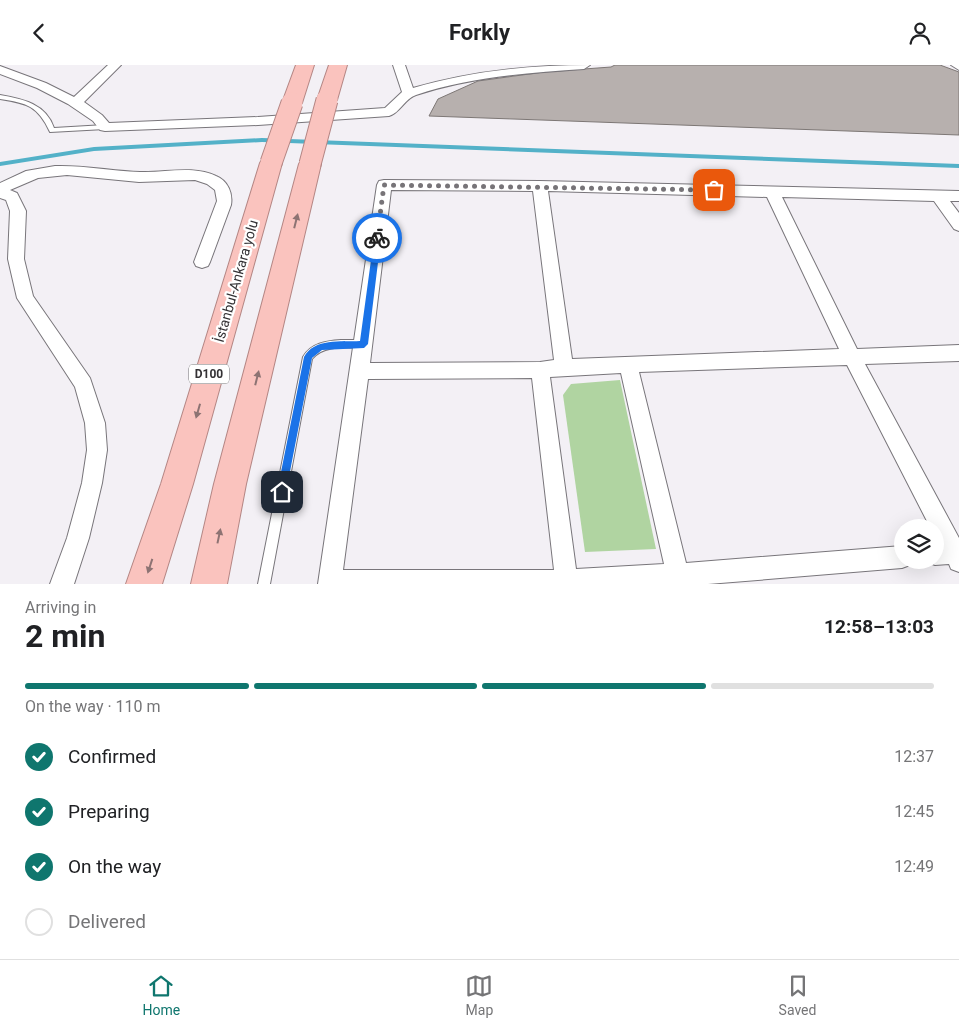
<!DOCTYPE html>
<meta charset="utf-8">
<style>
:root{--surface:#fff;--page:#f6f6f6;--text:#202124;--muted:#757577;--line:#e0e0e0;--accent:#0f766e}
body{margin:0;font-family:Roboto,sans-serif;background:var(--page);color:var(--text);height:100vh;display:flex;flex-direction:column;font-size:19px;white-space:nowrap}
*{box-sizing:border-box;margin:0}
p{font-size:16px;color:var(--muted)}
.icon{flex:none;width:28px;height:28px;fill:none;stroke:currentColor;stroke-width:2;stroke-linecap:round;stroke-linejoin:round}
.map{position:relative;height:519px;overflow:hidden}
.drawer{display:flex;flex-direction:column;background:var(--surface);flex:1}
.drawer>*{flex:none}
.buttons{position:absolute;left:894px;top:454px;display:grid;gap:10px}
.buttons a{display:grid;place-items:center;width:50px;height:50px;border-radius:50%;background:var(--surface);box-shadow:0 5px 20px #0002;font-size:25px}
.pin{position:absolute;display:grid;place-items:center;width:42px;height:42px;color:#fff;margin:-21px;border-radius:10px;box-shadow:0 2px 8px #0006}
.courier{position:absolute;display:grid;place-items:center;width:50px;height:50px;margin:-25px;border:4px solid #1a73e8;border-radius:50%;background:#fff;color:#222;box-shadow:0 1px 6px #0007}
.headline em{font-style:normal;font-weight:700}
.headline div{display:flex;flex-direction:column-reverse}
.headline{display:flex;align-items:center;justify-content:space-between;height:85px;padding:0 25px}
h1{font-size:32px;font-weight:700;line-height:38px}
.bar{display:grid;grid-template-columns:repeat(4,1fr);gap:8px 5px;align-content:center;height:60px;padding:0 25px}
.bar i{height:6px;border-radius:4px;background:var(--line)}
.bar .current{background:var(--accent)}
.bar p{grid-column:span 4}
ol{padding:0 25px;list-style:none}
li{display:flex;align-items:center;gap:15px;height:55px}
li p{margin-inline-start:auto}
li .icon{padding:5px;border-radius:50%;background:var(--accent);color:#fff;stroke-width:4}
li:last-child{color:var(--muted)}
li i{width:28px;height:28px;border:2px solid var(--line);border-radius:50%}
header{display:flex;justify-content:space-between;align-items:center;height:65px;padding:0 25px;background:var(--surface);font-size:22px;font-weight:700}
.dock{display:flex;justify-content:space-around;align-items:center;height:70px;border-top:1px solid var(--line);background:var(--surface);font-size:14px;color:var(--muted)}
.dock a{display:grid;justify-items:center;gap:2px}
.dock .current{color:var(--accent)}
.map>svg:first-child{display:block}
</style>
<header><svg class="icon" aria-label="back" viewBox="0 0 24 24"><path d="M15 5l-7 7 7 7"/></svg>Forkly<svg class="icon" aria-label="person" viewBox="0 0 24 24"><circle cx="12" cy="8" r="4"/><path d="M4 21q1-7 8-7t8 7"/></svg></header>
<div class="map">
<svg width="959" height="519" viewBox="0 0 959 519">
<rect width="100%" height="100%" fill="#f3f0f5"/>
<path fill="#b0d4a1" d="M620,315L656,484L585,487L563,330L571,319Z"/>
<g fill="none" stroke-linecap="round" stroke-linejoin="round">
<path fill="#53b1c8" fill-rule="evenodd" d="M262,73L959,99V103L262,77L94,86L0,101V97L94,82Z"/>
</g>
<path fill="#b7b0ae" stroke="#7d7775" d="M615,0H940L959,7V70L429,51L438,34L478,16L544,7L611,2Z"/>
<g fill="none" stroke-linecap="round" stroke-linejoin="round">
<defs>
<path id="service" d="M0,30C23,34 46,39 54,63L105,60L108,62L105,64L50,67C38,41 27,38 0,34Z
M341,275H364L367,276L368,279L367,282L364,283C347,283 324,279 312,294L270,519H258L303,292C311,278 326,276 341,275Z"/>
<path id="minor" d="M108,0H121L84,37L102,50L109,58L258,52L385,43L402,27L393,0H405L413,23C472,6 528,0 590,0L584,4C527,8 470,12 416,30C405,33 400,48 389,51L258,60L105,66L100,65L93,56L68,39L37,23L0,9V1L46,18L74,32Z
M951,0H959V5Z
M55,101C84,100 111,106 140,107C166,108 192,100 216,111C228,116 233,128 231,140L210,197L208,201L202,203L196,201L194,197L217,136L215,125L207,119L195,115L139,117L67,110L38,113L10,125L17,128L26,146L24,194L33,231L90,313L105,358L107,385L102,418L89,473L74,519H50L67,473L82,418L87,385L85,358L75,322L17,233L8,194L10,146L6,135L0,133V118L26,106Z
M384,115L540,116L959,126V136H950L959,148V166L954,164L934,136L782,132L857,284L959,280V296L865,299L959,473V507L951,504L949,499L935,500L927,497L926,495H935V478H938L935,473V462H930L847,300L639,307L686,498L902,481V495H912L910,500L902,503L708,519H318L377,120L379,116ZM391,125L533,126L554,295L540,297L370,298ZM548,126L767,132L839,284L572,294ZM621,308L664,499L576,504L550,312ZM532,313L554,505H343L368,314Z"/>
<path id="trunk" d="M296,0H314L302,38L299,42L292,44L285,42L282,38Z
M329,0H347L337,35L334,39L327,41L320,39L317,35Z
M271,91L279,93L282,98L193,419L162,519H126L161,419L260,98L263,93Z
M310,92L318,94L321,99L246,419L227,519H191L214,419L299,99L302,94Z"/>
</defs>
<use href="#service" stroke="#78757a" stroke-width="2"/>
<use href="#minor" stroke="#78757a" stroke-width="2"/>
<use href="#trunk" stroke="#b48684" stroke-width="2"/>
<use href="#service" fill="#fff" fill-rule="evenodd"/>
<use href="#minor" fill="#fff" fill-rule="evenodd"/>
<use href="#trunk" fill="#fac3be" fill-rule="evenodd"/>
<defs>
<path id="trunk-bridge" d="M271,98L292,38
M310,99L327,35"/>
</defs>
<use href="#trunk-bridge" stroke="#b48684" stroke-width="23" stroke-linecap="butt"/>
<use href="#trunk-bridge" stroke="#fac3be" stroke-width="21"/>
</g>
<defs><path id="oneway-solid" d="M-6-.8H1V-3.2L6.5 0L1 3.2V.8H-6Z" transform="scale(1.25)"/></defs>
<g fill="#8d7373">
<use href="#oneway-solid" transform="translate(296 156) rotate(-76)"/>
<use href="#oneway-solid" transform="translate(257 313) rotate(-76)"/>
<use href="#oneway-solid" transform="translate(198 346) rotate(106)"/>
<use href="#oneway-solid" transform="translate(219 471) rotate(-78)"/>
<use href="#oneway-solid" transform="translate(150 501) rotate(108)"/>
</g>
<path fill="#1a73e8" d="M377,170L381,173L368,279L364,283L322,285L312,293L286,427L282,432L277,427L304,292C314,273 341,277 360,276L374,173Z"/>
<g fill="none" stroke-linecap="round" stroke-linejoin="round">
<path stroke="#777478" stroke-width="5" stroke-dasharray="0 9" d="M377,173L384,120L714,125"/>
</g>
<g text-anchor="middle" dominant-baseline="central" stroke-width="4.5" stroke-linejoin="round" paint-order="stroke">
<rect fill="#fff" stroke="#717072" stroke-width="1" x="189" y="299.5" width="40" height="19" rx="4"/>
<g font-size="12" font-weight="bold" fill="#343235">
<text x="209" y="309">D100</text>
</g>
<g font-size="14" fill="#343235" stroke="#fff">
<text transform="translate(236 216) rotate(-74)">İstanbul-Ankara yolu</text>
</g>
</g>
</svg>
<div class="buttons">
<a><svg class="icon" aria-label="layers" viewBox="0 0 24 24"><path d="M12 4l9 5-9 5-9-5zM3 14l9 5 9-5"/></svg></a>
</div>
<div class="pin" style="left:714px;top:125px;background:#ea580c"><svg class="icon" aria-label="bag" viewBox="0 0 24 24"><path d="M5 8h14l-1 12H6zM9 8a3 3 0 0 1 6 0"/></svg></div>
<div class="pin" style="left:282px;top:427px;background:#1f2937"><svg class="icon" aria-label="home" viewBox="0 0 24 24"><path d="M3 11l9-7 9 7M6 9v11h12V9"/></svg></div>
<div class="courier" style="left:377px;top:173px"><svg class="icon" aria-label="bike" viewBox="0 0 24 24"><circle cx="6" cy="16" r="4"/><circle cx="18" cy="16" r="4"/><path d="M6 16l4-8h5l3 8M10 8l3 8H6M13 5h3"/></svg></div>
</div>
<section class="drawer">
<div class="headline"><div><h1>2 min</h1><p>Arriving in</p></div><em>12:58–13:03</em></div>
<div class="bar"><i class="current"></i><i class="current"></i><i class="current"></i><i></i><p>On the way · 110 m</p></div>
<ol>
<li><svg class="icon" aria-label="check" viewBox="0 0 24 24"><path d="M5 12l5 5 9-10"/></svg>Confirmed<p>12:37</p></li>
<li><svg class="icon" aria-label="check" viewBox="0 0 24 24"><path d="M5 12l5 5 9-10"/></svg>Preparing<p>12:45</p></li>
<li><svg class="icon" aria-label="check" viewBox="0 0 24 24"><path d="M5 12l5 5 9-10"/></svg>On the way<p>12:49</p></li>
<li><i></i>Delivered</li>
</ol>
</section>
<nav class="dock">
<a class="current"><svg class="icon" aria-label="home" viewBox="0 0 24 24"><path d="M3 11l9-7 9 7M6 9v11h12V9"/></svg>Home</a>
<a><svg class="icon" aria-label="map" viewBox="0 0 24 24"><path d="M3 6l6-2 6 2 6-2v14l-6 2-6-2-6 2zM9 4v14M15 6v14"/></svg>Map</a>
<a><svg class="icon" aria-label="saved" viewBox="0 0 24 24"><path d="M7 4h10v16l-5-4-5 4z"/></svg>Saved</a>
</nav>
